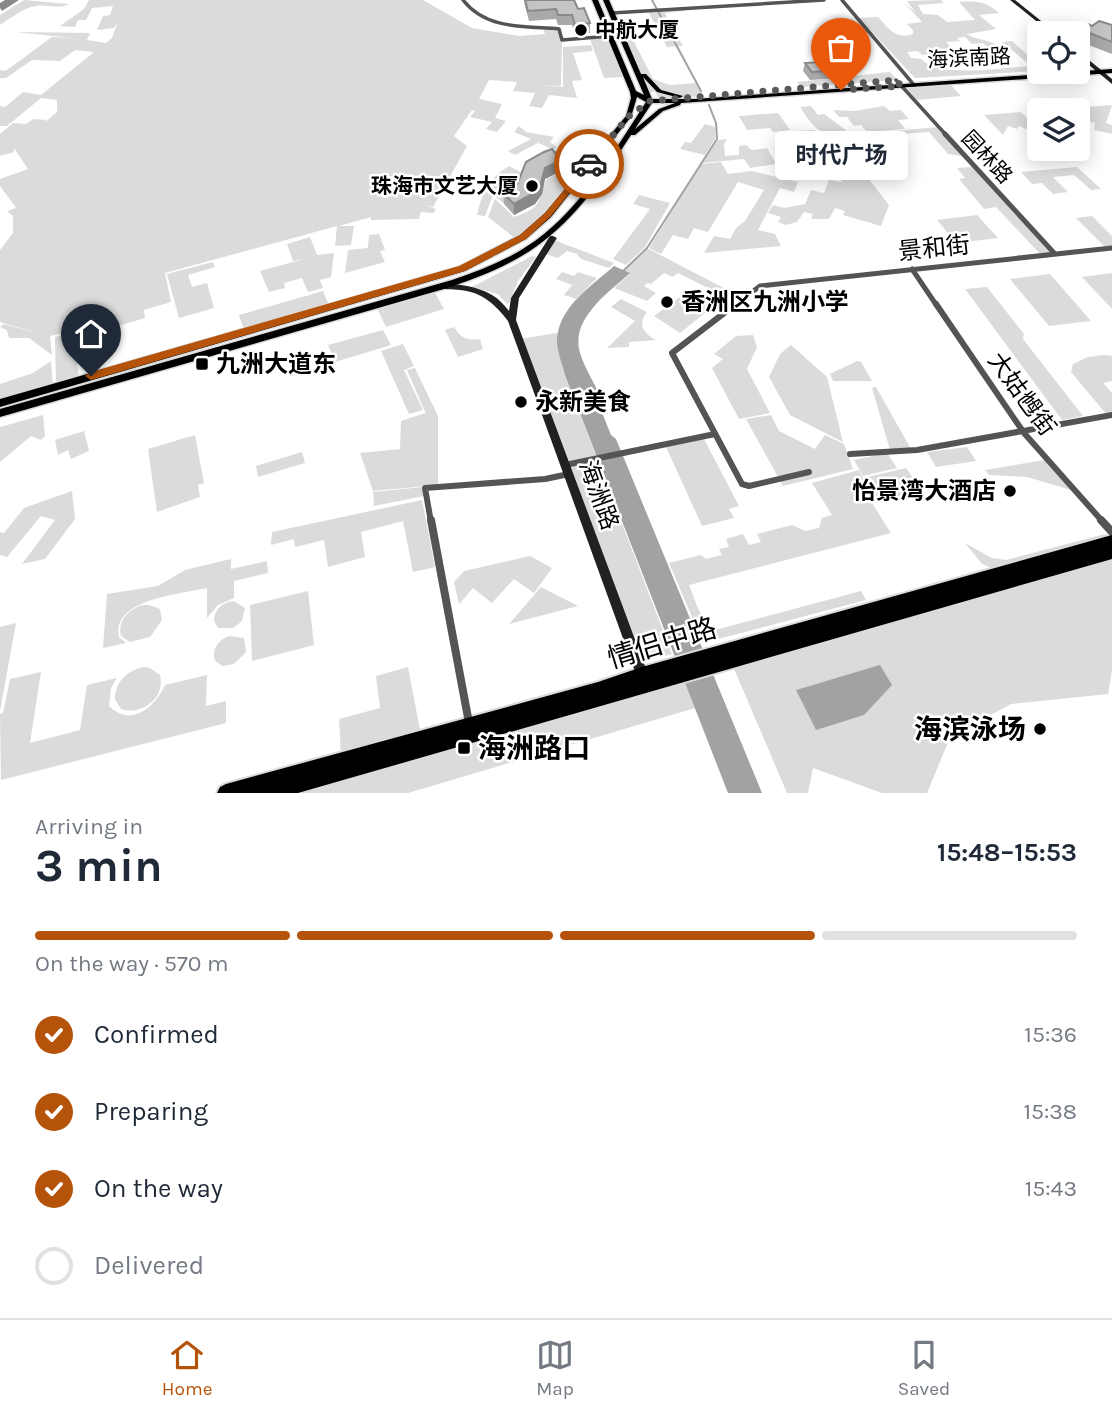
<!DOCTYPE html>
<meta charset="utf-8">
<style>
:root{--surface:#fff;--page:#f6f6f7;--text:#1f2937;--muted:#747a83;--line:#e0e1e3;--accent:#b45309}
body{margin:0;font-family:Karla,"Noto Sans SC",sans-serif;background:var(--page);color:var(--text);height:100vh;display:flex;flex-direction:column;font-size:26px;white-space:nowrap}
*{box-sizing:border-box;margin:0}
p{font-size:23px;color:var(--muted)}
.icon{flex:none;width:38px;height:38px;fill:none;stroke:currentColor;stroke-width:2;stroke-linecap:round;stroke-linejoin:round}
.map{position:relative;height:793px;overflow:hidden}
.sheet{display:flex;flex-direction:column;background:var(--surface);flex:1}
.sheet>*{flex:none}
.tools{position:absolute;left:1027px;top:21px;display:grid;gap:14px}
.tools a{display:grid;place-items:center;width:63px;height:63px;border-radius:7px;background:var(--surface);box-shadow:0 4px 18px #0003;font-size:35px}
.pin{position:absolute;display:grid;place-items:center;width:60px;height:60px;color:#fff;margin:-72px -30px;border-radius:50% 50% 50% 0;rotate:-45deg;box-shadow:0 0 7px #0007}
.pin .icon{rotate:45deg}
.courier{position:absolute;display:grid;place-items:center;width:70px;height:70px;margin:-35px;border:5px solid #b45309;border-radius:50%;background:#fff;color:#222;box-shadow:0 2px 9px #0007}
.bubble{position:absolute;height:49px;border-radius:7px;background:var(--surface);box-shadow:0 4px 18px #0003;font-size:23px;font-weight:700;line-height:49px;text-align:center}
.overview em{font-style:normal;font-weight:700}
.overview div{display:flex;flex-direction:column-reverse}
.overview{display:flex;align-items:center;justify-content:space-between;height:119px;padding:0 35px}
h1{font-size:46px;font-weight:700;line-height:52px}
.bar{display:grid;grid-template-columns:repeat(4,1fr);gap:10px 7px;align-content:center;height:84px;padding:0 35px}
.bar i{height:9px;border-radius:5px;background:var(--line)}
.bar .active{background:var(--accent)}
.bar p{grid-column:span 4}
ol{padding:0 35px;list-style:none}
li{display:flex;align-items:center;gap:21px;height:77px}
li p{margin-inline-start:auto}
li .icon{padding:7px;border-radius:50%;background:var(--accent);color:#fff;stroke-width:4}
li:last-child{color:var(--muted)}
li i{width:38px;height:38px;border:4px solid var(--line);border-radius:50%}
.dock{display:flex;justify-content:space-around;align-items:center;height:98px;border-top:2px solid var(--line);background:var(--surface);font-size:19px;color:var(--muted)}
.dock a{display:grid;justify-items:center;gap:4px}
.dock .active{color:var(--accent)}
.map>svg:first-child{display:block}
</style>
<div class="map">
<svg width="1112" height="793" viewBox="0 0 1112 793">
<rect width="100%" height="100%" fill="#fff"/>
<path fill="#dbdbdb" d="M24,0L69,4C59,10 47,4 36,6C23,8 11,18 0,25V15Z
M89,0H423L472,28L519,36L545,34L543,28L557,29L562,40L561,86L541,85L563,87V47L591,45L593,51L573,53L582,80L572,81L577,98L549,95L542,108L529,106L535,93L513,91L517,82L489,80L479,99L502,104L495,118L506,121L497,132L486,129L492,122L470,117L475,111L472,110L454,136L467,146L433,207L424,205L436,209L434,213L421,212L419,219L371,220V217L339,226H354L351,245L335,246L337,226L165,273L171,302L144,310L145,318L74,339L79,378L56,385L55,337L89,327L50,336L52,355L29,338H9L7,330L0,327L4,324L47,336L0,322V250L13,233V216L7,211L16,208L0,186V179L28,169L14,148V152L0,156V134L13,123L26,124L33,119L46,120L44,123L57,112V100L41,98L7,126H0V106L5,107L23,92L41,95L94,52L75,50L60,61L32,60L6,78H0V68L1,71L7,70L52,37L72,38L16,32L90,33L87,40L106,43L112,38L118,21L114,28L97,30L103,16L110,15L113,6L92,8L86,20H78L75,27L60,26L84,9Z
M941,0L944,3L918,5L923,14L938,15L947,22L975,20L959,2C976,1 986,1 999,13L979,15L996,29L967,34C978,42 989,37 1002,49L973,51L970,48L986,46L983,43L972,44L965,37L957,38L960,41L946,42L956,52L922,55L918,51L907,52L911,58L921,59C939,79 1005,67 1031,66L1002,42L1012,41L1039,65V71L915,78L859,18L878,17C889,29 896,40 913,34V30L907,24L922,22L903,2L915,12L907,1Z
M683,7L686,11L665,13L683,46L667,47L648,11Z
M622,34H630L653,79L670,85L696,83L703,96L659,99L655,92H647Z
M609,37L625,77L604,78L590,39Z
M890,72L897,80L801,87L797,82Z
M949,83L961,96L916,100L905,87Z
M1112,105L1106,123L1112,125V134L1094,130L1095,123L1084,120L1080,136H1078V116L1086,115L1080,110H1047Z
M811,106L818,115L824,114L851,134C821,136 816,132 800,107Z
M884,106L890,111L901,110L909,119L898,120L905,129L867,132L861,125L854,126L847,117H839L833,110L855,111Z
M1021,112L1039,130V135L1019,126L1017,129L1008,126L1003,135L984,115Z
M778,113L790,130L773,132L770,128L747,130L739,116Z
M705,124L715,127V139L705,155L680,149L685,142L691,143Z
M519,126L526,132L554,137L550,142L557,147L553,150L535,141L538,143L515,155L508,151L531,139L514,132Z
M937,127L962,156L948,154L929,132L825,140L826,144L819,145L829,160L788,164L780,152L800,150L799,147L806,146L796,131L813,130L832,137Z
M727,139L724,144L725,156L739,155V146L746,145L752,150L767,148L776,164L750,168L744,159L702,163L718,140Z
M559,149L592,158L547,214L516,239L488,217L495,199L514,217C544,207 536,202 547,179L563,171L550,154Z
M721,162L728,174L752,171L798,182L794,192L780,188L758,230L775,234L781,246L704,253L714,236L730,239L736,228L745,221L764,190L738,182L708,232L694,228L688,239L673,235L661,254L649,248L701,164Z
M858,165L889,205L881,226L843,215L845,211L835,208L829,219H811L813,214L804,212L797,222L786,225L778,222L781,217L768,213L773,205L784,208L805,204L811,190L824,193L829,180L841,182L844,173L825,169Z
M509,166L524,174L509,201L503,203L493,195L485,216L477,215C483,191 488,179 509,166Z
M972,167L1053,253L1040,254L996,207L984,209L959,179L965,178L957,168Z
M1077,167L1101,189L1091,190L1074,175L1053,177L1068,192L1053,194L1042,183L1032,184L1021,172Z
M639,195L670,203L645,247L626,265L613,259L650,209L633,204Z
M977,215L998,238L956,243L937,220Z
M1092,216L1112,236V246L1105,247L1076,218Z
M379,234L385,250L380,251L385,262L345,273L348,250L368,248L369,235Z
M310,237L317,255L334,253L331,277L320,280L323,288L308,292L302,278L284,283L285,288L269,292L260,271L304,259L293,261L287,244Z
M554,240L614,263L609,268L581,259L577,254L567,251L558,258L545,254Z
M647,248L741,297L728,307L722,295L678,273L673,277L664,273L651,284L648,283L644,286L656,293L647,301L614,288L630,274L624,270Z
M532,256L536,257L518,281L509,303L507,304L498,294L472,287Z
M213,262L215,267L188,275L192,287L207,283L214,308L179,318L167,274Z
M562,272L574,276L578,272L597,278L576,299L564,295L572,285L556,279Z
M1112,273V309L1082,277Z
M1050,274L1091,321L1049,326L1010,279Z
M987,287L1024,334L1023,339L1083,416L1062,420L965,289Z
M691,289L712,293L716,299L715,305L680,333L654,316Z
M323,291L329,305L244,330L239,315Z
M434,291L444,309L386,327L377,308Z
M621,299L647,312C637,324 644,334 656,340L629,342V347L607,348L635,321L611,307Z
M454,327C461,338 467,341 480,339L483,349L458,357L445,330Z
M383,330L391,345L335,362L328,345Z
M557,333L558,348L565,375L672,654L646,661L605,572L519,339Z
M753,335L757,347L747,369L770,413L739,419L712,368L723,359L714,354L736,336Z
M403,344L414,366L404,370L423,410L409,414L381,351Z
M791,345L827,377L843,442L790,415L769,377L780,354Z
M1104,355L1112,356V381L1103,383L1112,393V414L1107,415L1071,372L1073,364L1088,357Z
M51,361L53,386L0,402V384L33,373Z
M857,361L861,362L872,381H833L830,374Z
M415,368L438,416V485L373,491L360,453L400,449L401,421L425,413L427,416L407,370Z
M876,387L911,449L890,450L872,388Z
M43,415L45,436L41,440L31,436L0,462V427Z
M771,415L779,431L815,449L825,435L844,444L853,469L783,486L746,419Z
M84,431L89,451L71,459L68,450L58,455L55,440Z
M195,435L204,483L198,485L200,497L157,512L148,449Z
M704,439L739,506L729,509L734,518L702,526L666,447Z
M967,447L976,461L936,467L927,452Z
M302,452L305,463L258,477L256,466Z
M887,453L897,468L863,476L854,460Z
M1044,460L1071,490L1027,477L989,475L985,470Z
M906,468L922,490L872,503L891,533L689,585C696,601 700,624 719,629L861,591L866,600L703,643L669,563L701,555L706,559L722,555L719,549L729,547L726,539L743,534L749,545L761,542L757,534L792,525L805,531L819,528L822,518L832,515L812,483L859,470L863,478Z
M423,487L424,496L374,506L373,492Z
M72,491L75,519L45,559L22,564L55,520L41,516L7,557L0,555V532L4,533L24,508Z
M422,500L435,567L413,572L403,521L361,532L365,557L328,567L324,540L295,547L294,539L271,545L272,532Z
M1105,534L1106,536L992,568L982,564L965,543L992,558L1006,560Z
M530,556L552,568L534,593L514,579L492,603L473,588L459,604L454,582L464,571Z
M1112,556V670L1108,694L1011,704L987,717L949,740L927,793H882L813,768L808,793H787L732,664Z
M231,559V569L267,561L268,573L234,581V598L218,605L207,618V588C181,594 111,599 119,637L126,643L103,648L107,594L158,586L185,570Z
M541,587L578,606L509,624Z
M308,591L314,645L252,661L250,605Z
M234,601L245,608L242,621L233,628H218L214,621C214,609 223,602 234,601Z
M142,605H149L160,609L162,620L150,637L130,642L121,636C117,620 129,610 142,605Z
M16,623L0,711V627Z
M229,636L244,638L246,652L234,664L223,666L215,661C211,649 219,640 229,636Z
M143,667L150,668L160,675C166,697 142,716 121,709L115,699C115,682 127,671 143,667Z
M408,667L421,735L341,755L339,719L380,708L376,676Z
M41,672L30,743L80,730L87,685L117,678L111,688L109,706C131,728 155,707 165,685L207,675L206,706L226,701V723L1,780L0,714L3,713L10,679Z
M683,677L695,708L408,793H288Z"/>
<path fill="#a2a2a2" d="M614,266L630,273C608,293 570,319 580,353C585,369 595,384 601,398L599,405L611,435L616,439L762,793H728L565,375C562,362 554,345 558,332C564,303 594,284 614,266Z
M880,665L892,685L864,715L816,730L796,690Z"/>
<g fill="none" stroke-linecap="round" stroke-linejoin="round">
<path stroke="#a2a2a2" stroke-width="2" d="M652,0L701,91
M622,272L647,248L717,139L716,123L709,105"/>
<defs>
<path id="primary" d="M592,0H598L636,91L644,95L603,0H609L641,74H646L661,90L683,96L680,98L657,92L643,77L652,99H696L1112,69V73L681,103L680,105L663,111L635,135H631C604,176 577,218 537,246C509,266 477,278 444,289L0,417V409L452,280C485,269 517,256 544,234C587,199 616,148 646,102L637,97L631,117L551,217L526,239L465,271L0,407V399L459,267L520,235L545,213L626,116L631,98L630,92ZM652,103H675L659,109L635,129Z"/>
<path id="highway" d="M1112,535V559L298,793H217L220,787L226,784L598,682L642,667Z"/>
</defs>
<use href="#primary" stroke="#dbdbdb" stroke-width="3"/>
<use href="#highway" stroke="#dbdbdb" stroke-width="4"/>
<path stroke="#545454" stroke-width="3.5" d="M463,0C486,30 525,26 559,29L562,40L610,36
M842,0L914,85
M612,13L824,0
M896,80L947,136"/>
<path stroke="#545454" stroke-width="5" d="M945,134L1055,254
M912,269L937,306
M734,306L760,286L1112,248"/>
<path stroke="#545454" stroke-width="6" d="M736,304L672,353L742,484L749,486L809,472
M936,304L1024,433L1103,522
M850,454L917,450L1112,415
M565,465L715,434
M431,522L425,488L545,479L569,474"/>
<path stroke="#545454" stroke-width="8" d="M431,520L469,723
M1101,520L1112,532"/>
<path fill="#212121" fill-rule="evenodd" d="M1010,0H1015L1056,33H1051Z
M1078,51L1112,79V84L1078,56Z
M550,236H553L557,238L519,298L516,320L649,677L647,681L643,683L639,681L637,677L508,321C495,304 482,292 460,290C452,289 444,290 437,287C450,280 480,287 492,295C499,299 504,305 509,311L511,298Z"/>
<use href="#primary" fill="#000" fill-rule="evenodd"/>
<use href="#highway" fill="#000" fill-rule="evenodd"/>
</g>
<path fill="#a9a9a9" d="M524,0H574L578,9L590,23V33L575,35L572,25H558L556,19L529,21L525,6Z
M1112,25V54L1078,41V33H1075L1077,28Z
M805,63L842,70L840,78L810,80L803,71Z
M561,160V171L545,179L542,194L535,204L514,215L504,204L503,193Z"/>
<path fill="#898989" d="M5,0H19L2,11L0,8V3Z
M561,160V171L545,179L542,194L535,204L514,215V204L545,168Z"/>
<path fill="#c4c4c4" stroke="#898989" stroke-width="2" d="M525,0H574L578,9L584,8L590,23L575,25L572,15H558L556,9L528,11Z
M1099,21L1112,25V42L1077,28L1085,23L1092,26Z
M835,61L842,70L812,72L805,63Z
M552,149L561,160L545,168L541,183L534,193L514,204L503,193L516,187L526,162L544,152Z"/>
<path fill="#b45309" d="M586,163L593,164L551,216L526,239L465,271L91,380L85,376L91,372L459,266L520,235L545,213Z"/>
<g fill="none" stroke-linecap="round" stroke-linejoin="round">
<path stroke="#595959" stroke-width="7" stroke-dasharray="0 12.6" d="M589,164L629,116L650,101L896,80L901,86L841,90"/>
</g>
<g fill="#000" stroke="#fff" stroke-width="2.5">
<circle cx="581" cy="30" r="7"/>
<circle cx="532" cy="186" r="7"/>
<circle cx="667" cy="302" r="7"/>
<rect x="195" y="357" width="14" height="14" rx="3.5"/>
<circle cx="521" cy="402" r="7"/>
<circle cx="1010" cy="491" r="7"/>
<circle cx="1040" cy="729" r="7"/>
<rect x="457" y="741" width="14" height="14" rx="3.5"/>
</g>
<g text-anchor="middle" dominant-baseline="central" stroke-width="5" stroke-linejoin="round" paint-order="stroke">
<g font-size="21" font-weight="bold" fill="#000" stroke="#fff" text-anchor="start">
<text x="595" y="30">中航大厦</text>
<text x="518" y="186" text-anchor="end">珠海市文艺大厦</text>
</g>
<g font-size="21" fill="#000" stroke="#fff">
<text transform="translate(969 58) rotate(-3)">海滨南路</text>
<text transform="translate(987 157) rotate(47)">园林路</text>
</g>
<g font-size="24" fill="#000" stroke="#fff">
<text transform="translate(934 248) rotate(-6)">景和街</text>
<text transform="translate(1022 394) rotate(54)">大姑乸街</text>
<text transform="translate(599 495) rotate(70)">海洲路</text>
</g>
<g font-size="24" font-weight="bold" fill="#000" stroke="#fff" text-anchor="start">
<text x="681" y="302">香洲区九洲小学</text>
<text x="216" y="364">九洲大道东</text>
<text x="535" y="402">永新美食</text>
<text x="996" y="491" text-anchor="end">怡景湾大酒店</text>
</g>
<g font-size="28" fill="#000" stroke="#fff">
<text transform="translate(662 643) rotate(-17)">情侣中路</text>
</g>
<g font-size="28" font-weight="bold" fill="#000" stroke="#fff" text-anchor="end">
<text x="1026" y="729">海滨泳场</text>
<text x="478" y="748" text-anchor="start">海洲路口</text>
</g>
</g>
</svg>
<div class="tools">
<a><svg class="icon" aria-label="locate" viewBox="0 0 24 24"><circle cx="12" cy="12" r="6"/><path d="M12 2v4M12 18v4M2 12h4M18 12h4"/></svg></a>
<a><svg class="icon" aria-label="layers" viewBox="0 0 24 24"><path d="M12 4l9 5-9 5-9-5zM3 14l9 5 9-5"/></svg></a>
</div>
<div class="pin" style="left:841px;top:90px;background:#ea580c"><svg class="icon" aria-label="bag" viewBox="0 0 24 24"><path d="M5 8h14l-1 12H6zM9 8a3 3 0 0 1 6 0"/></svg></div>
<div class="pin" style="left:91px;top:376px;background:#1f2937"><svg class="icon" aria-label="home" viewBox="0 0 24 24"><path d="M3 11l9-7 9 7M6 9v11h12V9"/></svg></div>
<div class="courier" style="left:589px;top:164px"><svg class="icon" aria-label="car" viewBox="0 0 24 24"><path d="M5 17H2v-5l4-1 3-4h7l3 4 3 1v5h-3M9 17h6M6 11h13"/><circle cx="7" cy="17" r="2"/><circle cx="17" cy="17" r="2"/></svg></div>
<div class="bubble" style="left:775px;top:131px;width:133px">时代广场</div>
</div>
<section class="sheet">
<div class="overview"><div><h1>3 min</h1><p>Arriving in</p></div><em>15:48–15:53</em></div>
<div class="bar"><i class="active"></i><i class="active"></i><i class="active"></i><i></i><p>On the way · 570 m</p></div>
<ol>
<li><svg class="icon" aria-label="check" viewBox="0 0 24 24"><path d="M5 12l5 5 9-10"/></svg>Confirmed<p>15:36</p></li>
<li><svg class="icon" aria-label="check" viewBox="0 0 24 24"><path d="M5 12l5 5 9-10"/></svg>Preparing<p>15:38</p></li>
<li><svg class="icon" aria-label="check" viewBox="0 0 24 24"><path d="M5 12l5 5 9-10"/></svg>On the way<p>15:43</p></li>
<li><i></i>Delivered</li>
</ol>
</section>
<nav class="dock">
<a class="active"><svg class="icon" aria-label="home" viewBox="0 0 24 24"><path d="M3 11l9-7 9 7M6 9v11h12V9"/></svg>Home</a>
<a><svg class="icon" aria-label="map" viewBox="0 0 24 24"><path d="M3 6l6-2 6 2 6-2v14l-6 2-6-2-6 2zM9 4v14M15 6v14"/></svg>Map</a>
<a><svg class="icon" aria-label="saved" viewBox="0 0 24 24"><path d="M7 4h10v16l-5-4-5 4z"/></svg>Saved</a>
</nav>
